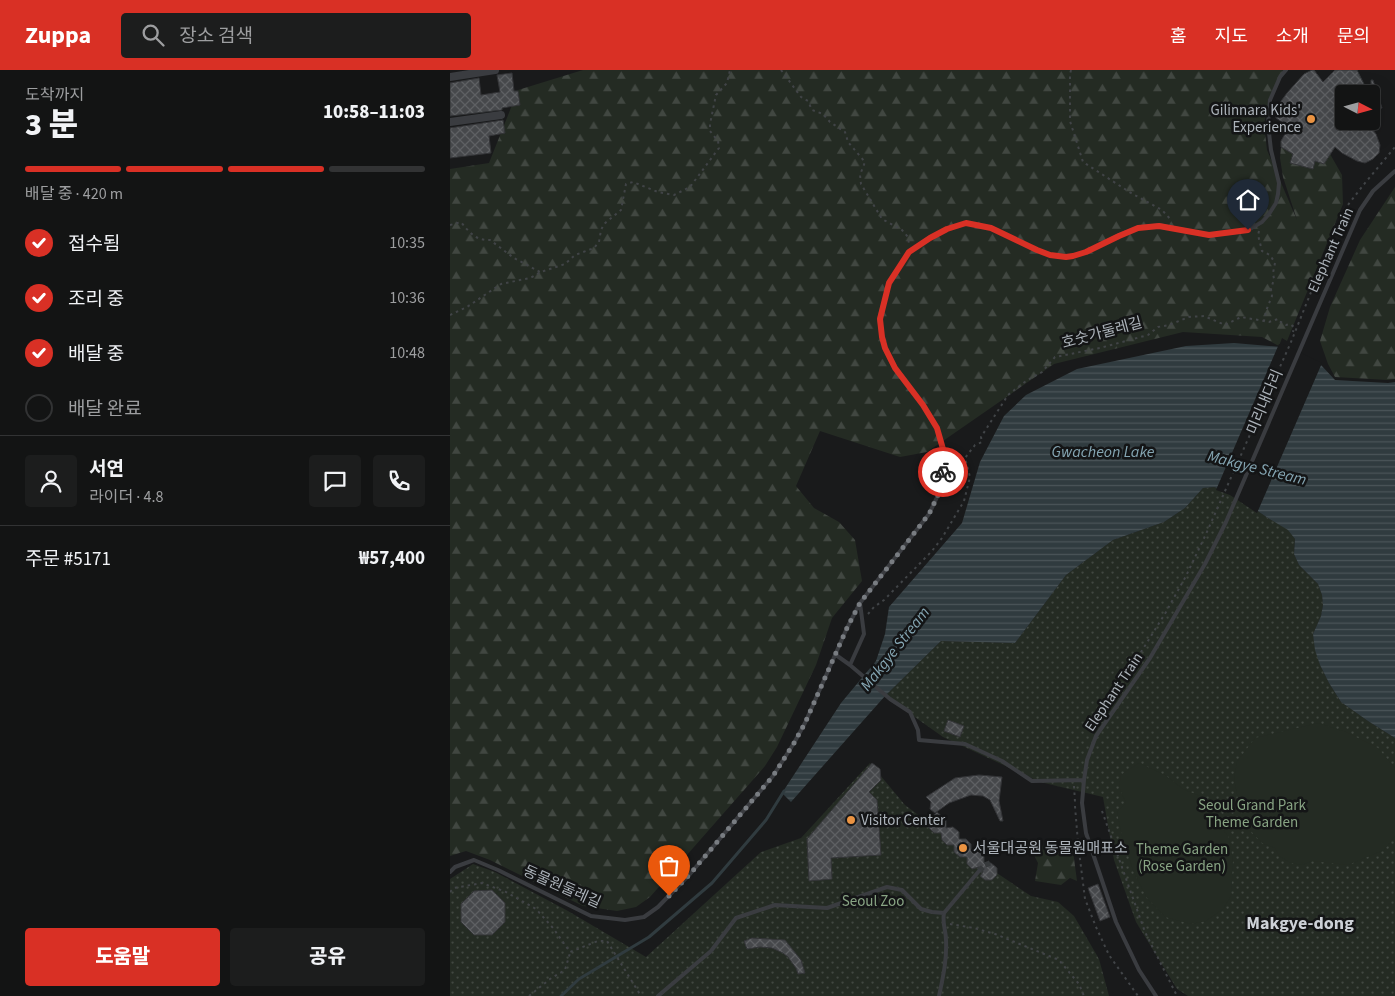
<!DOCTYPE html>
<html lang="ko">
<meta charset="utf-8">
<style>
:root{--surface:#131414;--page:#1c1d1d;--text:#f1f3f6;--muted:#9d9ea0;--line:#323334;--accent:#d93025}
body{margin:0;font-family:"Source Sans 3","Noto Sans KR",sans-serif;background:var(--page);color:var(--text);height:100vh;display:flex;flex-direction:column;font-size:19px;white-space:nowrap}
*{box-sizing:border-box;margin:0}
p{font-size:16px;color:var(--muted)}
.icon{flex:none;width:28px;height:28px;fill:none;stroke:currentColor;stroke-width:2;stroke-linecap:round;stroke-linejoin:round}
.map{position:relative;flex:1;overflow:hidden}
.panel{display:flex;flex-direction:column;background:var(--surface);width:450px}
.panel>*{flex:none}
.needle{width:32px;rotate:96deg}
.buttons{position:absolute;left:885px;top:15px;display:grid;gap:10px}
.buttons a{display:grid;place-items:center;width:45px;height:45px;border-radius:5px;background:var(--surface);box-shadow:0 5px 20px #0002,0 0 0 1px var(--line);font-size:25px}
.pin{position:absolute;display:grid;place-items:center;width:42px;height:42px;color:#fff;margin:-51px -21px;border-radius:50% 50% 50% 0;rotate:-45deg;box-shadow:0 0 5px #0007}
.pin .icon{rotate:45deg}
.courier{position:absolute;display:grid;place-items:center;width:50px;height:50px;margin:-25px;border:4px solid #d93025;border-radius:50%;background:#fff;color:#222;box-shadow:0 1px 6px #0007}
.headline em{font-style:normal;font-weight:800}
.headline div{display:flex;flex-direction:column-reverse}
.headline{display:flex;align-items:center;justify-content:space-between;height:85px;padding:0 25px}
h1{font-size:32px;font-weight:800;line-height:38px}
.bar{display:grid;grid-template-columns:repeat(4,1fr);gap:8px 5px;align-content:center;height:60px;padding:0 25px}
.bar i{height:6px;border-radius:4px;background:var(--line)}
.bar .on{background:var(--accent)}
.bar p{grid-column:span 4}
.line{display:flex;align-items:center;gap:12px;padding:0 25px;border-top:1px solid var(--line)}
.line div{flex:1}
.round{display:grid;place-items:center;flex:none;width:52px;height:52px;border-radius:5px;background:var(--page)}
ol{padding:0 25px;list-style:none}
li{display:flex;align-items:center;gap:15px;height:55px}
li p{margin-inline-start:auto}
li .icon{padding:5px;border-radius:50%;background:var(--accent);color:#fff;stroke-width:4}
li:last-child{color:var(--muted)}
li i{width:28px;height:28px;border:2px solid var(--line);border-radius:50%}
.primary-button{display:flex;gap:10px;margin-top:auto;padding:10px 25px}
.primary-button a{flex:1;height:58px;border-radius:5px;background:var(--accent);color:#fff;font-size:20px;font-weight:800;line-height:58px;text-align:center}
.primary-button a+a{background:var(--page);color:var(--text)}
header{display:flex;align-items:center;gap:30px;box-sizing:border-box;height:70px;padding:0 25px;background:var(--accent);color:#fff}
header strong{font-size:24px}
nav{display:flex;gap:28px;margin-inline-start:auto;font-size:18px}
.search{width:350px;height:45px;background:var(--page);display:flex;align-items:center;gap:12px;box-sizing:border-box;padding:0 18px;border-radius:5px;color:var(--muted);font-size:19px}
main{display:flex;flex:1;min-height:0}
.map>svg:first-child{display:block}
</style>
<header>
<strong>Zuppa</strong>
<div class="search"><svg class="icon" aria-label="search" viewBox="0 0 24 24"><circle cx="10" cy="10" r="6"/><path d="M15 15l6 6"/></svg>장소 검색</div>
<nav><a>홈</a><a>지도</a><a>소개</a><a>문의</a></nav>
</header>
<main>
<section class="panel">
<div class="headline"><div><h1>3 분</h1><p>도착까지</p></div><em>10:58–11:03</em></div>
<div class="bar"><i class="on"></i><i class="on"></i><i class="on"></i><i></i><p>배달 중 · 420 m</p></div>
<ol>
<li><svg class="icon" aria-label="check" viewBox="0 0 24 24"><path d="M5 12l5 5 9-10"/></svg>접수됨<p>10:35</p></li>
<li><svg class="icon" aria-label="check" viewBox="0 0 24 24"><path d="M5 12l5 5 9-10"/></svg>조리 중<p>10:36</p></li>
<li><svg class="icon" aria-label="check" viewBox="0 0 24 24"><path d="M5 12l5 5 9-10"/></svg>배달 중<p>10:48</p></li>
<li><i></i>배달 완료</li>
</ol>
<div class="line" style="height:90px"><a class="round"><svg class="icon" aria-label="person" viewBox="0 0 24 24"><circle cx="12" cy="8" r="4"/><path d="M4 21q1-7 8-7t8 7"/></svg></a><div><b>서연</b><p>라이더 · 4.8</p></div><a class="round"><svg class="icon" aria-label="chat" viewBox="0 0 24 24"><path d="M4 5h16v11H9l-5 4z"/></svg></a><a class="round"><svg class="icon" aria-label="phone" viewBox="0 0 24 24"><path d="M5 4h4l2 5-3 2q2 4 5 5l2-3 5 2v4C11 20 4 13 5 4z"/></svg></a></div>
<div class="line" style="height:65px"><div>주문 #5171</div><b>₩57,400</b></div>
<div class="primary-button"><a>도움말</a><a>공유</a></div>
</section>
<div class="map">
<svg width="945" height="926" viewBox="0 0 945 926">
<defs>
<pattern id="forest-firs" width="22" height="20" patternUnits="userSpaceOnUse" patternTransform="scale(1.25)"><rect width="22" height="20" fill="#242b23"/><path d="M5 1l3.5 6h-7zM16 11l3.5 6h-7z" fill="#414741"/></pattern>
<pattern id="park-dots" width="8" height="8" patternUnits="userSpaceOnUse" patternTransform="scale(1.25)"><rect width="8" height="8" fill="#242b23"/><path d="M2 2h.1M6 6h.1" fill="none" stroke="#414741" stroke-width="1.8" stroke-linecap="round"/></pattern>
<pattern id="water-rules" width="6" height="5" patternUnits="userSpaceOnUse" patternTransform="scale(1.25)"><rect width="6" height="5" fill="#303b3f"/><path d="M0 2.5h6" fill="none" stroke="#4b5559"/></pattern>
<pattern id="building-cross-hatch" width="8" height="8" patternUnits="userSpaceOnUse" patternTransform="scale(1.25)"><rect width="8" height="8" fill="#46484b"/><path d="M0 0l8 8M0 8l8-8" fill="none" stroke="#5e6063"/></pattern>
</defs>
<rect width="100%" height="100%" fill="#191a1b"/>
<path fill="url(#forest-firs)" d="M133,0H836L820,27L814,54L817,80L847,150L833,107L830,88L831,77L843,84L841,93L863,99L865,91L880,84L892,105L893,134L837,271L832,268L829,276L812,267L733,262L604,294L477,382L450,387L370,361L346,416L364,438L389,452L405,470L412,511L382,548L366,595L327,677L315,696L200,827L186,837L167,841L133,836L40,790L16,781L0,786V99L39,93L68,20Z
M945,117V309L938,310L885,307L878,294L870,271L880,237L910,170Z
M578,774L596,776L612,784L623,781L627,811L620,808L611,815L585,811L588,793Z"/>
<path fill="url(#park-dots)" d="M764,417L781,423L818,448L838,459L845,469L844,484L849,495L868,514L872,525L873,535L871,546L863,564L870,595L879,613L891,632L918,651L945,668V926H738L727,919L686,852L664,790L653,727L590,712L493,667L435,626L491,571L565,573L616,505L663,470L714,452L735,438L753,418Z
M420,693L455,735L535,795L581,826L608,832L624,846L649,889L659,926H0V809L23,794L45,802L118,841L196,887L311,782L351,768Z"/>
<path fill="#242b23" d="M868,653L896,662L928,678L945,698V766L934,780L898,795L862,791L852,795L841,793L829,786L825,778L812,773L799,759L790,739L784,709L787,692L805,668Z
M689,693L715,705L733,719L750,726L755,734H764L770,755L779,768L783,791L781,826L773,839L756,851L741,854L715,847L697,828L684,803L672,766L667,742L676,733L669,717L671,705Z"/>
<path fill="url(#water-rules)" d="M784,273L832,277L871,295L885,310L938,313L945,312V668L918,651L891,632L879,613L870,595L865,580L863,564L871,546L873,535L872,525L868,514L849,495L844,484L845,469L838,460L818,448L781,423L764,417L753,418L735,438L714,452L663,470L616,505L565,573L491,571L435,626L341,732L332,723L391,633L426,591L435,564L439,537L512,453L530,392L554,346L576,325L627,299L736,276Z"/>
<path fill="#191a1b" d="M829,274H833L872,293L807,443L780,425L766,420Z"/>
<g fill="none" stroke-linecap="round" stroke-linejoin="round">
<path stroke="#303b3f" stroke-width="3" d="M111,926L129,909L199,867L262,813L316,750L334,721"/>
</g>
<path fill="url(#building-cross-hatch)" stroke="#333437" d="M862,0H864L873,12L885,0H907L919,24H894V51H916L926,64L930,75L929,83L923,89L915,93L907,91L892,83L885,77L874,94L865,91L863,99L840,93L843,84L831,77V71L839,57L826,48V38L837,23L854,4Z
M62,3L64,21H68L70,35L52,38V40L0,46V13L29,8L31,25L50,22L47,5Z
M921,10H923L932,38L921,40Z
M53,50L55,63L39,66L41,83L0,88V58Z
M498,650L514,656L510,667L494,661Z
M422,693L430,699L431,710L419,722L427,730L431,785L381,788L382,809L359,811L357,769Z
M529,705L552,707L549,731L553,751H550L540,730L533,726L521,725L499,733L485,743L480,739L481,732L476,727L505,708Z
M487,742L496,750V758L503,757L509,762V769H516L521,774V781H529L534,786V793H541L547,798V805L542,810H535L530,806L533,802L532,798L529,797L522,799L517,794V787H510L504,782V775H497L492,770L491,763H484L479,758V751Z
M648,814L660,847L650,851L638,818Z
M42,820L55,833V852L42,865H24L11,852V834L24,821Z
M302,868L335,870L351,890L355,903L348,904L346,898L338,887L333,883L322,878L310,877L297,879L294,871Z"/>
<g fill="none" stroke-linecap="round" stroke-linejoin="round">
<path stroke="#36393b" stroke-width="5.5" stroke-dasharray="5.5 3" stroke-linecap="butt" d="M529,801L535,795L540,793"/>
<path stroke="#414447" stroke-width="2" stroke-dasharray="2.5 4" stroke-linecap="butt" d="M331,0L351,27L358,31L362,40L373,44L380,52L395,62L398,72L415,92L410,105L411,114L432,149L452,160L458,167L459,174
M621,0L620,4V51L633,92L681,123L712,140L722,151
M0,155L11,152C19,162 26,171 40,170L64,188L90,202
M809,161L808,165L812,181L820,185L825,193L823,203L824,209L821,219L822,226L816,241L814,251
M0,245L17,237L51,214L80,208L91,202L115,194L125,185L144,178L149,172L151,160L154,154L171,140L176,114L183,112L208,122L224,125L240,117L269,78L268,71L260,61V54L266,25L277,13L280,0
M418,544L424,537L434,530L482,481L492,468L514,431L520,407L515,388L525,375L532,372L531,367L558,325L576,311L592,302L605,287L650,278L698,265L708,257L719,255L739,247L754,246L775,255L791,247L814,251L819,252L828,249L829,251L836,255L840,254L844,257L843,262
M653,643L716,542L736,506L756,464L841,272L894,140L915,113L945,77
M624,716L625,732
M625,736L628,773L635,829L646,857L659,885L688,926
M652,741L695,862L727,926
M0,822L4,818L32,813L56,822L86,839L103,858L120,882L148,871H157L191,926
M500,854L524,858L545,864L609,890L629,914L634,926
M79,926L100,909L115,900L120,883"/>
<path stroke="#3a3c40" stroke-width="4" d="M410,533L414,564L400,595L440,629L460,642L468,660L469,670L515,674L552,691L582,711L634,710
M386,585L400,595
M0,802L5,797L24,790L48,800L141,846L175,850L194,847L208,837L240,804L323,706L344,673L355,653L397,558L410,533L479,444L490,421L493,406V379L487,358L473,335L445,298L435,278L432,267L429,249L439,213L459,182L479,168L497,159L517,153L541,158L587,180L600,185L615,187L623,186L636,182L669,165L688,158L709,155L759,165L780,163L798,160L812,152L819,144L826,133L828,124L829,113L821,80L818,54L820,30L830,7L836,0
M208,926L261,881L286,848L325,835L377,838L437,817L452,820L471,839L482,842L494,843L529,801
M489,926C493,907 497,890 496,870C496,860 492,854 494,843
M706,926L689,900L666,852L636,763L632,733L634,710L637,690L646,666L700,588L755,494L776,452L910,140L923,121L945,101"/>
<path stroke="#3a3c40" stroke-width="8" d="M0,7L45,0
M0,52L51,45"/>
</g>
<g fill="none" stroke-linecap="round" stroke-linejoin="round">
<path stroke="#797d82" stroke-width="5" stroke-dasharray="0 9" d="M219,826L240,804L323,706L344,673L355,653L397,558L410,533L479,444L490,421L493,402"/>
<path stroke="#d93025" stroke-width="6" d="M493,402V379L487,358L473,335L445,298L435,278L432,267L430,249L439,213L459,182L480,168L497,159L516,153L541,158L587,180L600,185L616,187L623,186L636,182L669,166L688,158L709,156L759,165L798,160"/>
</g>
<g fill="#ea9342" stroke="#141516" stroke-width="2">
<circle cx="861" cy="49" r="5"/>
<circle cx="401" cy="750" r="5"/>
<circle cx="513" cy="778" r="5"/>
</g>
<g text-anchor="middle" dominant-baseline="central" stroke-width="5" stroke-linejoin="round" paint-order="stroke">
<g font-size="15" fill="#acb3ba" stroke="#141516" text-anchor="start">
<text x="851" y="40" text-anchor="end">Gilinnara Kids'<tspan x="851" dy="17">Experience</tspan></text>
<text x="411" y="750">Visitor Center</text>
<text x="523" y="778">서울대공원 동물원매표소</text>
</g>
<g font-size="15" fill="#acb3ba" stroke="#141516">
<text transform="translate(881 180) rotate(-66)">Elephant Train</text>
<text transform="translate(652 263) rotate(-15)">호숫가둘레길</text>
<text transform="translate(815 332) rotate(-67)">미리내다리</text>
<text transform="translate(664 622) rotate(-56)">Elephant Train</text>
<text transform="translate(112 817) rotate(24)">동물원둘레길</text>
</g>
<g font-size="15" fill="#88a484" stroke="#141516">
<text x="802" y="735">Seoul Grand Park<tspan x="802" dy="17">Theme Garden</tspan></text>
<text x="732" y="779">Theme Garden<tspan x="732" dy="17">(Rose Garden)</tspan></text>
<text x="423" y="831">Seoul Zoo</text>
</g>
<g font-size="16" font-style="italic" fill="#85a6b3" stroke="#141516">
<text x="653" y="382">Gwacheon Lake</text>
<text transform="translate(807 398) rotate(14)">Makgye Stream</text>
<text transform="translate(445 579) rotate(-52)">Makgye Stream</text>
</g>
<g font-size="18" font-weight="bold" fill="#cdd1d7" stroke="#141516">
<text x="850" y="853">Makgye-dong</text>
</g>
</g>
</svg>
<div class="buttons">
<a><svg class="needle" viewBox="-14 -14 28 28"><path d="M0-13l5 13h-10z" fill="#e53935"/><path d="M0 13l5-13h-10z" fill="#9d9ea0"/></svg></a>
</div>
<div class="pin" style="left:219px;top:826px;background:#ea580c"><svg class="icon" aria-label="bag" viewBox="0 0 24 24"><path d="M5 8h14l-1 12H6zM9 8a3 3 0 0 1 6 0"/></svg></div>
<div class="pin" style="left:798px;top:160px;background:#1f2937"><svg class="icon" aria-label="home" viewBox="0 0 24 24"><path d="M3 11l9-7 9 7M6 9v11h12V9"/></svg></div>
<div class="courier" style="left:493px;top:402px"><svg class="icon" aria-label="bike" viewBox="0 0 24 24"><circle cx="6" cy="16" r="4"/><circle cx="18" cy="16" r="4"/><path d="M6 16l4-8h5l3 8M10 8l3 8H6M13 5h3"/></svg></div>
</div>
</main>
